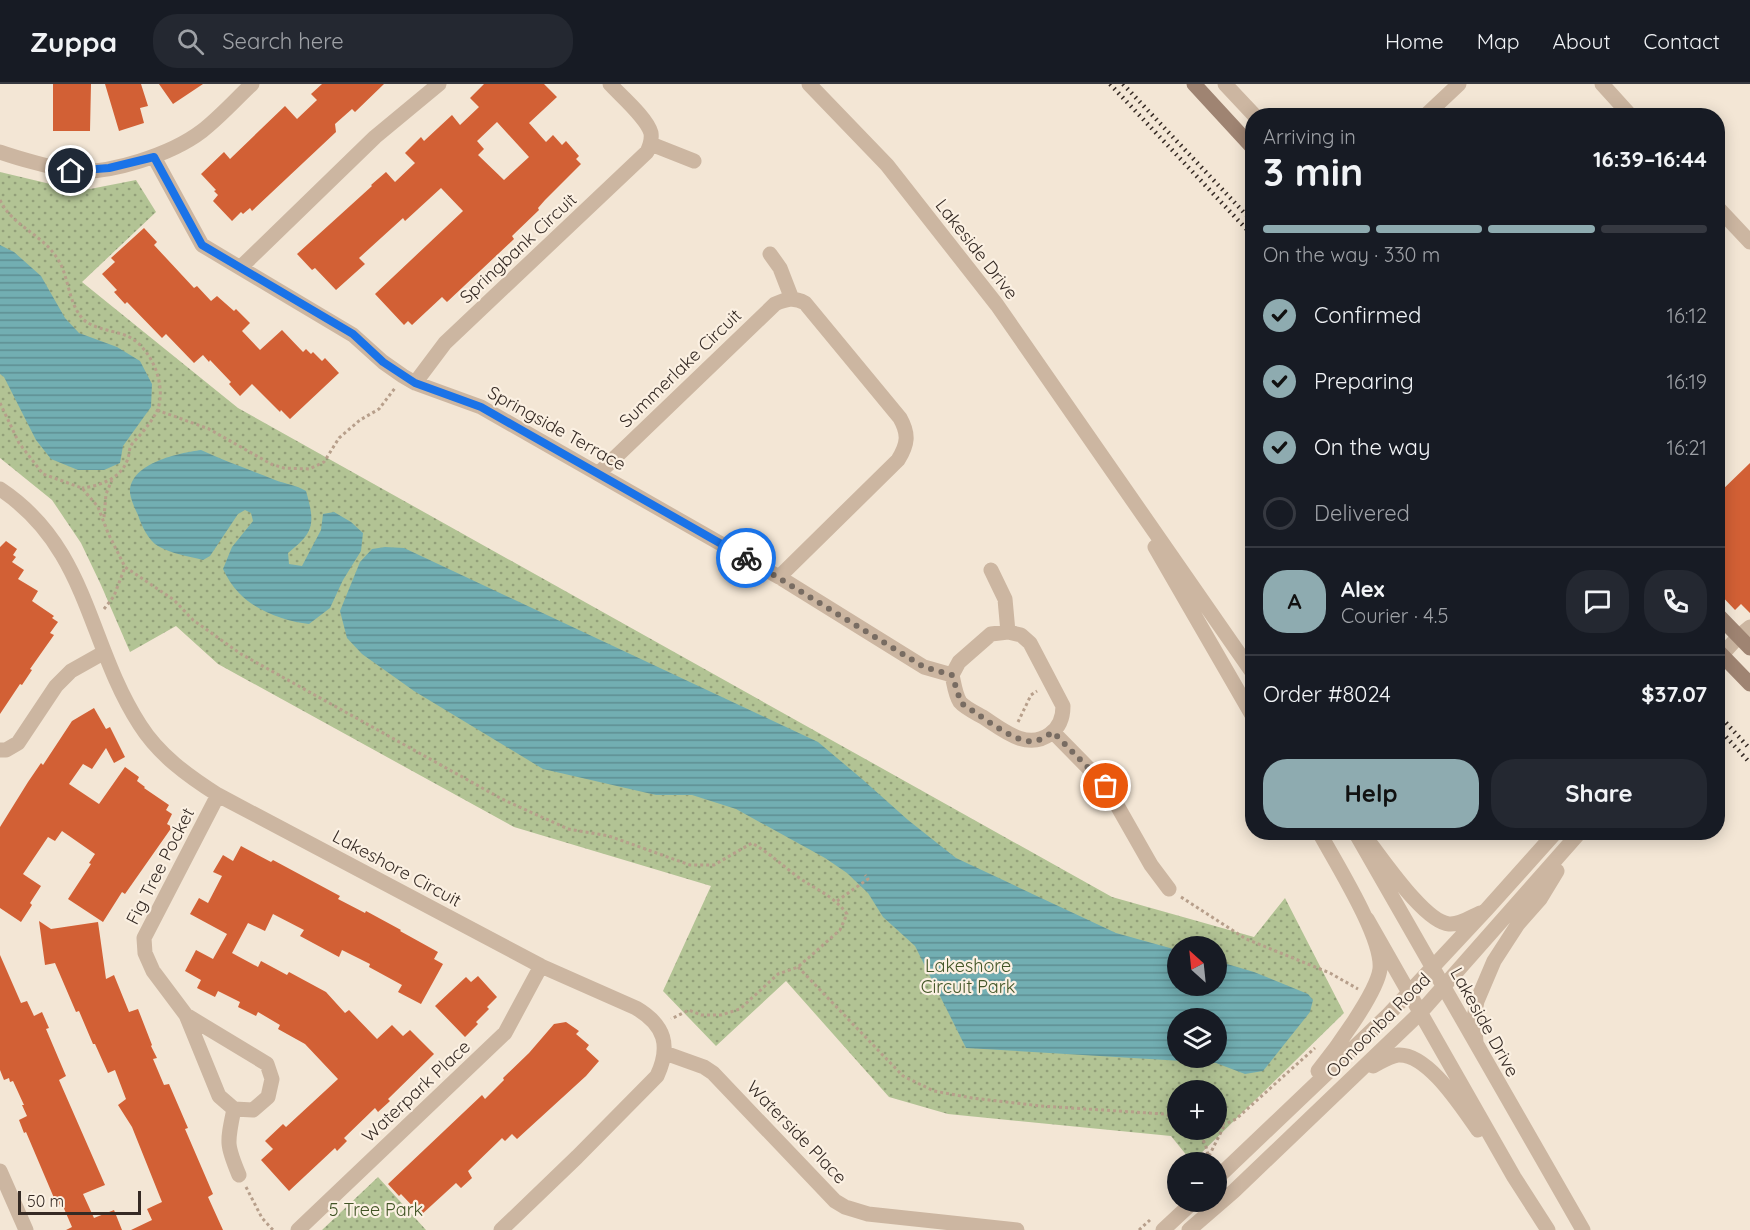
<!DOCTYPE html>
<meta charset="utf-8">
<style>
:root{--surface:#171b24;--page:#242831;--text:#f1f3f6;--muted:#9ea1a6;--line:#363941;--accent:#8eabb0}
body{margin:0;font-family:Quicksand,sans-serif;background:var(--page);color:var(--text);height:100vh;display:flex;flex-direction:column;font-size:22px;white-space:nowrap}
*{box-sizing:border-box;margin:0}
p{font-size:20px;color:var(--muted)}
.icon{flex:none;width:33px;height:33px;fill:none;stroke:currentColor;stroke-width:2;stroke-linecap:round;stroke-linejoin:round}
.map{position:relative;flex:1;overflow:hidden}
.drawer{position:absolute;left:1245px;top:24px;width:480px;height:732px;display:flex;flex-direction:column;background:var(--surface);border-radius:24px;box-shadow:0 3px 15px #0003}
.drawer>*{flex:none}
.needle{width:39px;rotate:333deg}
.controls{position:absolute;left:1167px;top:852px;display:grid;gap:12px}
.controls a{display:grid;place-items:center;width:60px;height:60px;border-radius:50%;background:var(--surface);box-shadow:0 3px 15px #0003;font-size:30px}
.scale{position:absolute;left:18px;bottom:15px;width:123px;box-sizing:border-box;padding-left:6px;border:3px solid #352a24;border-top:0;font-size:16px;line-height:21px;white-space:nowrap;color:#352a24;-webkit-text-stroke:4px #fbf0e2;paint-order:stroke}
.pin{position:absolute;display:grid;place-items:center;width:51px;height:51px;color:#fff;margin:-26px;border:3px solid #fff;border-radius:50%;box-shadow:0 2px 6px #0007}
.courier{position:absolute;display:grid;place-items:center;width:60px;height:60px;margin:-30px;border:4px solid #1a73e8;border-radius:50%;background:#fff;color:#222;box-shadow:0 2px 8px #0007}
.headline em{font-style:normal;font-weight:800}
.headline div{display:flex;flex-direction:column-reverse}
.headline{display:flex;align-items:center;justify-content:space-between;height:102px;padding:0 18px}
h1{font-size:39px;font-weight:800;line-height:45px}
.bar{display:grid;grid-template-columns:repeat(4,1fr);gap:9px 6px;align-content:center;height:72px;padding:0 18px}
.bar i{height:8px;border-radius:4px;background:var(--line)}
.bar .active{background:var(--accent)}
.bar p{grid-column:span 4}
.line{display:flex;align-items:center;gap:15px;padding:0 18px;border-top:2px solid var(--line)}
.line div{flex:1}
.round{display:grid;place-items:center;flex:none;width:63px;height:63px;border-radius:24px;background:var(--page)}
ol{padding:0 18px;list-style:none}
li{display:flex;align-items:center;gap:18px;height:66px}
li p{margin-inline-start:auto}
li .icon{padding:6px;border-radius:50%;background:var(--accent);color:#111;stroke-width:4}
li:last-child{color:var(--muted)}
li i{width:33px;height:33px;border:3px solid var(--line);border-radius:50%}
.primary-button{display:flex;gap:12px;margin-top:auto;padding:12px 18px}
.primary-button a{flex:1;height:69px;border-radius:24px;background:var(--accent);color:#111;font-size:24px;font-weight:800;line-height:69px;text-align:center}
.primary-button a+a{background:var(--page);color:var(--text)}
header{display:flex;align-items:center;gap:36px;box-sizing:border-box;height:84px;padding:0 30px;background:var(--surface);border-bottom:2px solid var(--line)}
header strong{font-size:28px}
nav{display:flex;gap:33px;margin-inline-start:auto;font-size:21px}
.search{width:420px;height:54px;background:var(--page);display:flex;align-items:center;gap:15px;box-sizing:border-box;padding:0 21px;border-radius:24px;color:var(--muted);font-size:22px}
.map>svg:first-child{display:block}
</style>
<header>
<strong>Zuppa</strong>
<div class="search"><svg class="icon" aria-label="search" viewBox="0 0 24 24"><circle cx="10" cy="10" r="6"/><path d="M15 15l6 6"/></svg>Search here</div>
<nav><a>Home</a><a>Map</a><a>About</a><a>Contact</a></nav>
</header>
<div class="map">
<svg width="1750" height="1146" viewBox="0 0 1750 1146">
<defs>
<pattern id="park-dots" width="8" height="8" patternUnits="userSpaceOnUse" patternTransform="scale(1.5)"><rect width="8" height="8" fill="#b2c394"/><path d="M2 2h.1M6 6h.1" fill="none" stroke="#929f79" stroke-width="1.8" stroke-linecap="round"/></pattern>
<pattern id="water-rules" width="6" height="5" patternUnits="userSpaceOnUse" patternTransform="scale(1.5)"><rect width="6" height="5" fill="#72aeb2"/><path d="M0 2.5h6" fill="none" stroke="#5e8e91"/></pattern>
</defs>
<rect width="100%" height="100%" fill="#f3e6d5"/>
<path fill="url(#park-dots)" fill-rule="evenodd" d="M0,88L63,103L90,105L136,96L156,128L82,198L238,324L1112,813L1254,853L1285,814L1344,929L1192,1078L1171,1052L948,1030L889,1013L786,897L716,962L663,907L711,802L514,743L218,580L176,542L130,568L101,501L81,459L52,416L0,374ZM1178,862H1216V902H1178ZM1178,934H1216V974H1178ZM1178,1006H1216V1046H1178Z
M378,1093L426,1146H322Z"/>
<path fill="url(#water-rules)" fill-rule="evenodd" d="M0,161L14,168L41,192L65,234L79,249L117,263L140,277L152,300L151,323L123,362L120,379L104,386H78L51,375L36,356L4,293L0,290Z
M201,366C225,377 250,386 275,396C286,400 296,401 306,407C315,439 315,448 288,469L289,480L302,482L321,446L323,430L334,428L351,438L363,449L361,467L343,496L330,524L309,540C285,537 256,527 239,509C232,502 227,493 223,485L232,463L253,437L251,429L245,426L238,430L210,472L203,476C188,472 172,470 158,462C149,457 141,441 138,431C135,425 131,416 130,409C129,379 179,369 201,366Z
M385,463L404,464L818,658L862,695L908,736L956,774L1116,849L1177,866L1178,902H1216L1217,877L1254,888L1308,910L1313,916L1310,928L1263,987L1245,990L1216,979L966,964L915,862L883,833L868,809L847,789L825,774L736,725L692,711H656L543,685L414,607L362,570L347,554L340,527L360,478L372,465ZM1216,934V974H1178V934Z"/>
<path fill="#d26035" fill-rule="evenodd" d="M53,0H91L90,47H53Z
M105,0H141L148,22L140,24L144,39L119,47Z
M159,0H203L173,20Z
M322,0H384L355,28L352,25L335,40L336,48L252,127L250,124L243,130L241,128L232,137L213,117L218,111L214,107L216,106L201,90L224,68L230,75L285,22L297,35L317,16L311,10Z
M484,0H544L557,13L529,39L546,58L553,51L562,61L566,57L579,72L576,75L581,80L545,116L538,124L539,126L512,152L514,155L447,218L442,213L412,241L408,237L404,241L375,210L463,127L441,104L405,137L403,134L359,174L365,180L336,206L315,184L312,186L297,170L372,102L371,101L386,88L395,98L415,79L405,69L421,53L424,57L452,31L460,41L479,23L470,14ZM497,38L529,73L504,96L478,71L484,65L477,57Z
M144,144L157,158L154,161L194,204L197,202L211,217L217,212L234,227L236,225L250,239L242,247L260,266L282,246L303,268L306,265L311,270L313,268L322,277L325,274L339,289L290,335L281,326L280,328L252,300L240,312L229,300L231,298L210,276L209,278L203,271L194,279L166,250L162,254L127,218L125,220L114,208L117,206L102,190L115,178L111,174Z
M1750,379V529L1741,520L1735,526L1718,508V410Z
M6,457L17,465L13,471L16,473L12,478L24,486L18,495L38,507L32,517L54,532L52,534L58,538L50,549L54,551L30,585L32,586L22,601L20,600L0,630V463Z
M94,624L106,645L110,643L125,673L114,679L106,664L92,685L83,680L69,700L99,720L125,683L139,693L137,697L145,703L144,704L169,721L166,726L172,730L167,740L172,743L125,810L122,808L103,838L68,815L91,780L89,779L95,770L62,747L55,757L48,753L23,790L41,802L30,819L32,821L21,838L0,824V743L28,698L41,679L43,681L72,637Z
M241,762L271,778L273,776L340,812L338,815L365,829L366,827L401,846L400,847L438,868L434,875L443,880L421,920L398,908L402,901L369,883L370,880L342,866L339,873L300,852L304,846L273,830L265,847L248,839L232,869L258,883L261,877L287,891L289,888L326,908L345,929L349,926L377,955L392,941L403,952L410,946L434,970L388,1015L390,1017L378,1028L375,1024L344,1054L347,1057L337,1067L335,1064L289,1107L261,1076L273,1065L265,1057L283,1040L286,1043L338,995L305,960L278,945L280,941L258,928L256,932L238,923L240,918L218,907L215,913L197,904L201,896L185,887L196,866L213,875L227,850L190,830L199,814L208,819L222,792L213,788L223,771L233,777Z
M39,837L51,845L98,838L106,895L114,891L129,928L138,925L152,961L151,962L157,974L153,975L164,1001L169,1000L188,1044L185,1045L213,1110L208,1113L223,1146H131L152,1136L147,1125L162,1118L132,1043L118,1021L126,1015L115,986L108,989L95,960H93L79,927L76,928L55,879L45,881Z
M0,871L21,919L27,917L34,932L42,928L49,944L46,945L66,992L59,996L105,1101L83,1110L94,1134L114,1126L122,1146H66L72,1143L62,1120L57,1121L26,1048L24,1049L19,1036L27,1032L22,1021H24L13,997L10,998L9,994L4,996L0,986Z
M478,892L497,913L487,923L489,925L476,938L478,940L465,953L435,922L466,893L471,898Z
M566,938L579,947L576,950L589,961L586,965L599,977L586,992L517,1055L512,1050L505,1057L502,1054L468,1087L472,1094L461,1104L456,1099L421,1131L401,1110L399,1112L388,1100L482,1011L485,1015L504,996L503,994L529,969L554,940Z"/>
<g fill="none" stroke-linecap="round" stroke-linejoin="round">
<path stroke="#b79f8b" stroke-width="3" stroke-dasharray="3 3" stroke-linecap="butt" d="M0,116C12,142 42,150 57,174C70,193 67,219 84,236C97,247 117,246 131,254C153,267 167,303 157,327C151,339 141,350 132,360C128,366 130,371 127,377C120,395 99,402 82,404
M0,319L19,359L43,390L82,404L98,423L108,449L125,483L174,516L193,536L241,570L502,715L568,745L609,752L690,781H714L752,759C769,769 782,781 798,793C816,806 833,811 847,830L840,846L798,883L778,890L740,925L721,931H701L689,926L671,935
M157,326L209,345L271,380L284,384L309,385L324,378L339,354L360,336L379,325L395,304
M104,433L106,410L112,396
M104,525L114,512L125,483
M1018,638L1031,611L1037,607
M1181,813L1246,855L1330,889L1358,905
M837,817L868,795L865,791
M798,883L903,992L934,1007L972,1014L1041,1022L1164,1030L1178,1034
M1216,1039L1225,1040L1236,1035L1315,964
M1197,1046C1203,1055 1210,1067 1207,1078
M1209,1072L1225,1040
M246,1103L262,1134L273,1146
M1139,1146L1150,1136"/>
<path stroke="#ccb6a1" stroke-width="15" d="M1225,0L1255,32
M1602,0L1631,32
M1425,32L1459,0
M651,60L694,77
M0,68C17,74 53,84 71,87C109,91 172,70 202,47C220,33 236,15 252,0
M154,73L202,161L353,251L383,278L403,292L415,299L481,323L779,493L924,583L952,591L959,578L991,550L1008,548L1021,551L1030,559L1063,622C1063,633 1060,643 1050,650C1027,667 1003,646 983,633C976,629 965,624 960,618C955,610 954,599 952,591
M1718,124L1750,158
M770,170L780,184L792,215
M241,183L375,53L439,0
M415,299L445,259L647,68C650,62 652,56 651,49C647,34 621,12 610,0
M599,389L775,220C786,215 794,213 805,219L900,334C909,350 908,360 898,376L779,493
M0,405C89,464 87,559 140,641C159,671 188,692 218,711L541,882L636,924C665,941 671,962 657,992L577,1073L501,1146
M991,486L1005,515L1008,548
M1739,552L1750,543
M1053,648L1106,702L1151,781L1169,805
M0,666H6L18,659L56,602L71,587L103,569
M186,931L267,980L272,995L268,1013L253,1026L234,1025L219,1012L186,931L153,887L145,869L144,854L218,711
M665,969L704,983L713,989L835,1117L845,1123L868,1130L1017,1146
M234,1025C227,1059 226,1060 239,1091
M0,1087L26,1146
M298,1146L505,949L541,882"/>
<path stroke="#ccb6a1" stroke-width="15" d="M809,0L887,81L997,221L1252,588
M1155,463L1252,631
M1718,575L1739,552
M1355,748L1583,1146
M1369,758C1384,777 1425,838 1449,840C1460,841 1471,833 1480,829
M1367,835L1514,1093L1548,1146
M1476,958L1474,934L1477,917L1494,877L1518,840L1540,815L1557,787
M1373,982C1381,978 1389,972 1398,971C1428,969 1462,1024 1478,1046
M1318,987C1334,967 1377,909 1380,885C1383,853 1335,778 1319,748
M1216,1095L1387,932L1487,825L1556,748
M1163,1146L1193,1118
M1189,1146L1234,1107L1421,928L1580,748"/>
<path stroke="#9f8472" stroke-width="15" d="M1194,0L1252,63
M1718,531L1750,564
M1718,567L1750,600"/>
<path stroke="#352a24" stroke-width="4.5" stroke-dasharray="1.5 4.5" stroke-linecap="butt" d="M1110,0L1252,151
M1123,0L1252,137
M1718,630L1750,665
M1718,644L1750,679"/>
</g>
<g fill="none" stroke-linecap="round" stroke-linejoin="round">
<path stroke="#786c62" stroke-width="6" stroke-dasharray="0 10.8" d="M746,474L924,583L952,591L961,619C979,630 1006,653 1027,657C1037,659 1045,653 1053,648L1106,702"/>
<path stroke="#1a73e8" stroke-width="8" d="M71,87L109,84L154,73L202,161L353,250L383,278L415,299L481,323L746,474"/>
</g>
<g text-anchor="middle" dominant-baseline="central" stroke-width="4.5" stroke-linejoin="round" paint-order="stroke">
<g font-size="18" fill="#352a24" stroke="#fbf0e2">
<text transform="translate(518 164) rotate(-43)">Springbank Circuit</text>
<text transform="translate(977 165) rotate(52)">Lakeside Drive</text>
<text transform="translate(680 284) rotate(-44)">Summerlake Circuit</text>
<text transform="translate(557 344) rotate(29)">Springside Terrace</text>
<text transform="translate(160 782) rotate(-63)">Fig Tree Pocket</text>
<text transform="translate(397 784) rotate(28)">Lakeshore Circuit</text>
<text transform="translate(1485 938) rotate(61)">Lakeside Drive</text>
<text transform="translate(1378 941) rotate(-45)">Oonoonba Road</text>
<text transform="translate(416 1007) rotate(-43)">Waterpark Place</text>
<text transform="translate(797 1048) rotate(46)">Waterside Place</text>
</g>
<g font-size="18" fill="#425526" stroke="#fbf0e2">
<text x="968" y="881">Lakeshore<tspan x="968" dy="21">Circuit Park</tspan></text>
<text x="376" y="1125">5 Tree Park</text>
</g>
</g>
</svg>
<div class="controls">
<a><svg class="needle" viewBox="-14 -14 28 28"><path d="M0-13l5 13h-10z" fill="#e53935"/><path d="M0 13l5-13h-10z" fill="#9ea1a6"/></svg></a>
<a><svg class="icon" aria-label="layers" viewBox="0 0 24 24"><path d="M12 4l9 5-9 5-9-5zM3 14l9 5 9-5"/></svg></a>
<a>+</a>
<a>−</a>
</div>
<div class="scale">50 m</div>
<div class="pin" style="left:1106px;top:702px;background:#ea580c"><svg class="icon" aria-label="bag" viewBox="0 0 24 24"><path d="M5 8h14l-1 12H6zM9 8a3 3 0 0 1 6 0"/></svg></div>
<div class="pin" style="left:71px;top:87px;background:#1f2937"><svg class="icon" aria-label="home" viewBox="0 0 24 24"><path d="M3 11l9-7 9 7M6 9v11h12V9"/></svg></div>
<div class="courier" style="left:746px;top:474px"><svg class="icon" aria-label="bike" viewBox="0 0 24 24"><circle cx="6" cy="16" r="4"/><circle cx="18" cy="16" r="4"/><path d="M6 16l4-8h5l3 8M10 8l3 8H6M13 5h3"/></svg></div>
<section class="drawer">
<div class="headline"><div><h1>3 min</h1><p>Arriving in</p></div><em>16:39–16:44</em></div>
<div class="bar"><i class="active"></i><i class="active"></i><i class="active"></i><i></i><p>On the way · 330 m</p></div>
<ol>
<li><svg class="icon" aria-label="check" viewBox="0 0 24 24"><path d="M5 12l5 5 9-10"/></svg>Confirmed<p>16:12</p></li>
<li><svg class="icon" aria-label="check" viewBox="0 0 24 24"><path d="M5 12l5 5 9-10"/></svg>Preparing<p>16:19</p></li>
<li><svg class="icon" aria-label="check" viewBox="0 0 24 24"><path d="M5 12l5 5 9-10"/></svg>On the way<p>16:21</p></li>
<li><i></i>Delivered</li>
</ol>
<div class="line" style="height:108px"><b class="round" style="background:var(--accent);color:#111">A</b><div><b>Alex</b><p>Courier · 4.5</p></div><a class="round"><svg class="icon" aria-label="chat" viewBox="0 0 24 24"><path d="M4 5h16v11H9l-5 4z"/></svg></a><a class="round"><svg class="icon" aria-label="phone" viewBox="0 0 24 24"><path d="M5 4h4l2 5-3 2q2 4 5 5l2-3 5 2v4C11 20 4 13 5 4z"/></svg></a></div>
<div class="line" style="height:78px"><div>Order #8024</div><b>$37.07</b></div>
<div class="primary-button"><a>Help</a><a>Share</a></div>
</section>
</div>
